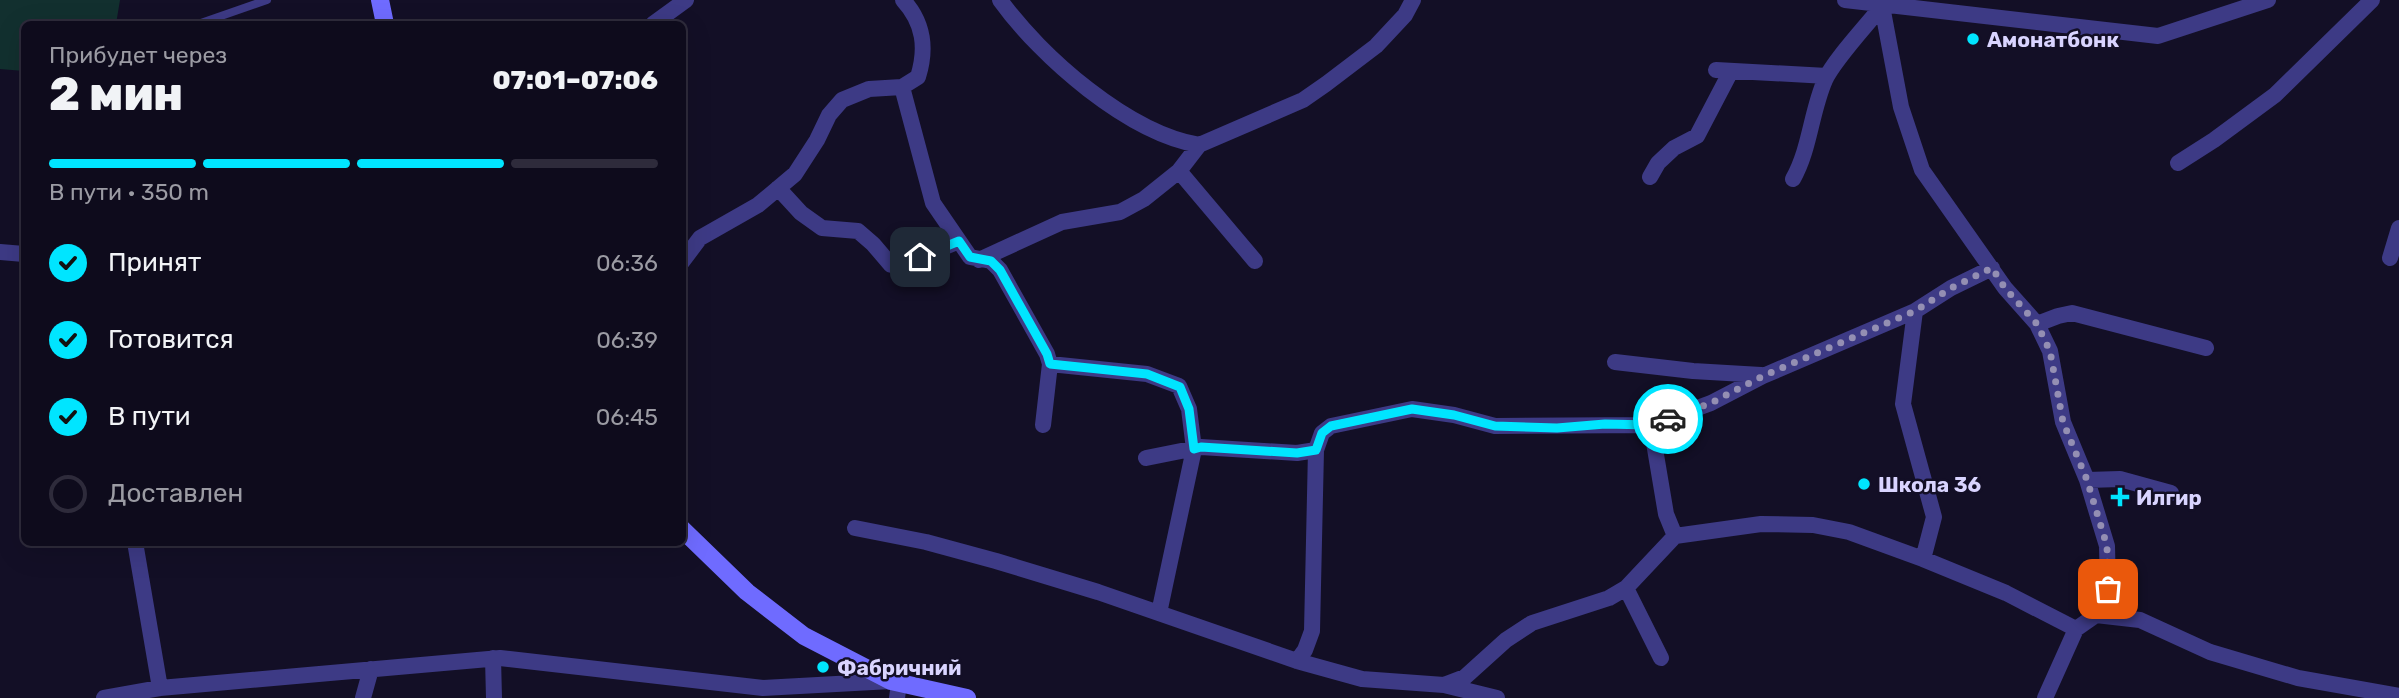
<!DOCTYPE html>
<html lang="ru">
<meta charset="utf-8">
<style>
:root{--surface:#0e0b1c;--page:#1c1929;--text:#f1f3f6;--muted:#9b9ba3;--line:#2e2b3b;--accent:#00e5ff}
body{margin:0;font-family:Rubik,sans-serif;background:var(--page);color:var(--text);height:100vh;display:flex;flex-direction:column;font-size:26px;white-space:nowrap}
*{box-sizing:border-box;margin:0}
p{font-size:23px;color:var(--muted)}
.icon{flex:none;width:38px;height:38px;fill:none;stroke:currentColor;stroke-width:2;stroke-linecap:round;stroke-linejoin:round}
.map{position:relative;flex:1;overflow:hidden}
.drawer{position:absolute;left:21px;top:21px;width:665px;height:525px;display:flex;flex-direction:column;background:var(--surface);border-radius:10px;box-shadow:0 7px 28px #0002,0 0 0 2px var(--line)}
.drawer>*{flex:none}
.pin{position:absolute;display:grid;place-items:center;width:60px;height:60px;color:#fff;margin:-30px;border-radius:14px;box-shadow:0 4px 10px #0006}
.courier{position:absolute;display:grid;place-items:center;width:70px;height:70px;margin:-35px;border:5px solid #00e5ff;border-radius:50%;background:#fff;color:#222;box-shadow:0 2px 9px #0007}
.headline em{font-style:normal;font-weight:800}
.headline div{display:flex;flex-direction:column-reverse}
.headline{display:flex;align-items:center;justify-content:space-between;height:119px;padding:0 28px}
h1{font-size:46px;font-weight:800;line-height:52px}
.bar{display:grid;grid-template-columns:repeat(4,1fr);gap:10px 7px;align-content:center;height:84px;padding:0 28px}
.bar i{height:9px;border-radius:5px;background:var(--line)}
.bar .on{background:var(--accent)}
.bar p{grid-column:span 4}
ol{padding:0 28px;list-style:none}
li{display:flex;align-items:center;gap:21px;height:77px}
li p{margin-inline-start:auto}
li .icon{padding:7px;border-radius:50%;background:var(--accent);color:#111;stroke-width:4}
li:last-child{color:var(--muted)}
li i{width:38px;height:38px;border:4px solid var(--line);border-radius:50%}
.map>svg:first-child{display:block}
</style>
<div class="map">
<svg width="2399" height="698" viewBox="0 0 2399 698">
<rect width="100%" height="100%" fill="#130f26"/>
<path fill="#12302f" d="M0,0H120L116,24H24V71L0,69Z"/>
<g fill="none" stroke-linecap="round" stroke-linejoin="round">
<path stroke="#3d3a85" stroke-width="8" d="M198,24L267,0"/>
<path stroke="#3d3a85" stroke-width="16" d="M1000,0C1041,57 1128,133 1199,145
M1845,0L2158,36L2268,0
M1882,6L1901,107L1922,170L2005,288L2037,324L2050,351L2063,422L2087,480L2107,546L2108,589L2096,615L2076,629L2045,698
M653,24L686,0
M1716,70L1827,76
M902,87L933,203L970,257L991,261L1000,270L1047,354L1050,364L1147,374L1179,386L1189,409L1194,449L1159,613
M2178,163L2214,140L2275,95L2372,0
M1179,171L1255,261
M1650,177L1658,163L1674,148L1697,136L1731,71
M1793,179C1810,149 1811,112 1825,80C1834,60 1867,25 1882,6
M778,188L801,213L822,228L858,231L873,244L891,265H901L959,241
M0,252L24,254
M2390,258L2399,228
M979,260L1062,222L1120,212L1144,199L1179,171L1199,145L1303,100L1326,84L1376,46L1405,15L1413,0
M682,262L700,238L758,205L795,174L817,140L829,115L842,100L869,89L902,87L918,77C927,48 924,23 903,0
M1992,268L1951,288L1915,311L1903,404L1934,517L1923,559L2006,593L2076,629
M2037,324L2058,316L2072,313L2206,348
M1615,362L1693,371L1761,375
M1043,425L1050,364
M1651,425L1666,514L1675,536
M1146,458L1201,447L1297,453L1316,450L1322,433L1331,426L1412,409L1454,415L1495,426L1651,425L1711,403L1763,376L1915,311
M2087,480L2120,479L2171,493
M855,528L926,542L996,561L1098,592L1297,661L1362,679L1444,685L1465,677L1506,640L1532,623L1609,598L1626,588L1675,536L1761,524L1813,525L1849,532L1923,559
M135,542L160,688
M1626,588L1661,658
M2096,615L2140,620L2210,652L2298,678L2399,696
M493,658L494,698
M1297,661L1305,650L1312,631L1316,450
M1444,685L1497,698
M104,698L160,688L500,658L763,688L891,681
M363,698L371,669
M897,698L899,683"/>
<path stroke="#6f6bff" stroke-width="18" d="M380,0L385,24
M682,529L747,592L804,636L891,681L967,698"/>
</g>
<g fill="none" stroke-linecap="round" stroke-linejoin="round">
<path stroke="#948fb3" stroke-width="7" stroke-dasharray="0 12.6" d="M1668,419L1711,403L1763,376L1915,311L1951,288L1992,268L2005,288L2037,324L2050,351L2063,422L2087,480L2107,546L2108,589"/>
<path stroke="#00e5ff" stroke-width="9" d="M920,257L959,241L970,257L991,261L1000,270L1047,354L1050,364L1147,374L1180,387L1189,409L1194,449L1201,447L1297,453L1316,450L1322,433L1331,426L1412,409L1454,415L1495,426L1557,428L1605,424L1651,425L1668,419"/>
</g>
<g fill="#00e5ff" stroke="#130f26" stroke-width="2.5">
<circle cx="1973" cy="39" r="7"/>
<circle cx="1864" cy="484" r="7"/>
<path d="M2116.5 486.5h7v7h7v7h-7v7h-7v-7h-7v-7h7z"/>
<circle cx="823" cy="667" r="7"/>
</g>
<g text-anchor="middle" dominant-baseline="central" stroke-width="5" stroke-linejoin="round" paint-order="stroke">
<g font-size="21" font-weight="bold" fill="#d9d4ff" stroke="#130f26" text-anchor="start">
<text x="1987" y="39">Амонатбонк</text>
<text x="1878" y="484">Школа 36</text>
<text x="2136" y="497">Илгир</text>
<text x="837" y="667">Фабричний</text>
</g>
</g>
</svg>
<div class="pin" style="left:2108px;top:589px;background:#ea580c"><svg class="icon" aria-label="bag" viewBox="0 0 24 24"><path d="M5 8h14l-1 12H6zM9 8a3 3 0 0 1 6 0"/></svg></div>
<div class="pin" style="left:920px;top:257px;background:#1f2937"><svg class="icon" aria-label="home" viewBox="0 0 24 24"><path d="M3 11l9-7 9 7M6 9v11h12V9"/></svg></div>
<div class="courier" style="left:1668px;top:419px"><svg class="icon" aria-label="car" viewBox="0 0 24 24"><path d="M5 17H2v-5l4-1 3-4h7l3 4 3 1v5h-3M9 17h6M6 11h13"/><circle cx="7" cy="17" r="2"/><circle cx="17" cy="17" r="2"/></svg></div>
<section class="drawer">
<div class="headline"><div><h1>2 мин</h1><p>Прибудет через</p></div><em>07:01–07:06</em></div>
<div class="bar"><i class="on"></i><i class="on"></i><i class="on"></i><i></i><p>В пути · 350 m</p></div>
<ol>
<li><svg class="icon" aria-label="check" viewBox="0 0 24 24"><path d="M5 12l5 5 9-10"/></svg>Принят<p>06:36</p></li>
<li><svg class="icon" aria-label="check" viewBox="0 0 24 24"><path d="M5 12l5 5 9-10"/></svg>Готовится<p>06:39</p></li>
<li><svg class="icon" aria-label="check" viewBox="0 0 24 24"><path d="M5 12l5 5 9-10"/></svg>В пути<p>06:45</p></li>
<li><i></i>Доставлен</li>
</ol>
</section>
</div>
